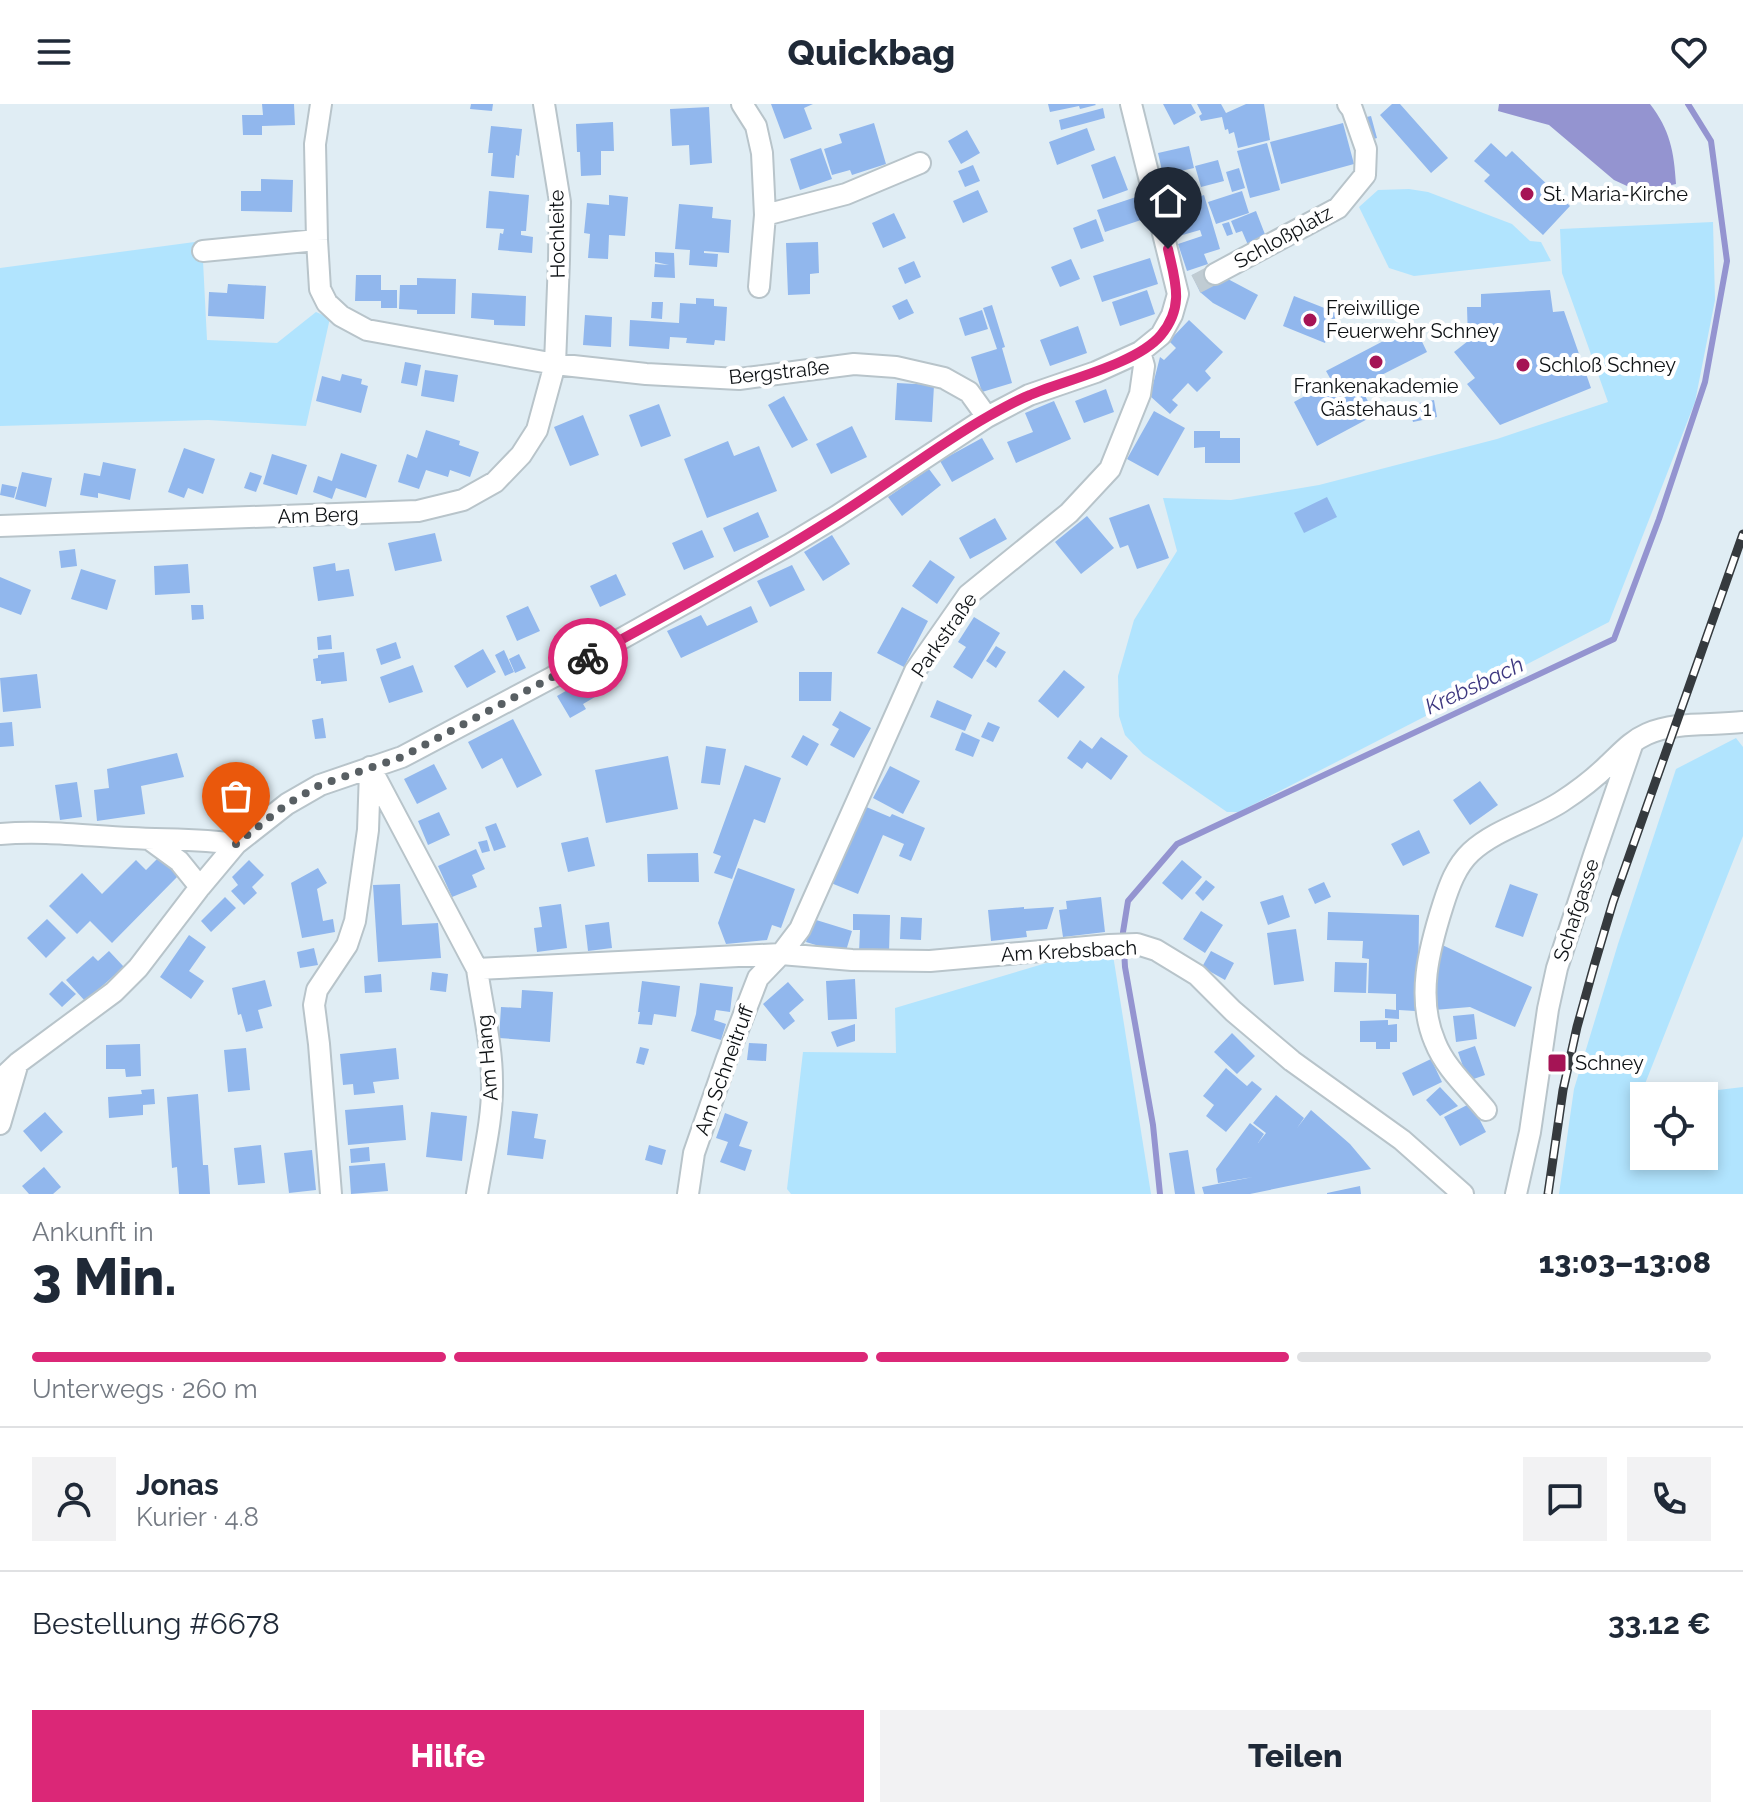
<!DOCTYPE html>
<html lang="de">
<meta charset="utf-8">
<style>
:root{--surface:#fff;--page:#f2f2f3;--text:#1f2937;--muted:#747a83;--line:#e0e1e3;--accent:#db2777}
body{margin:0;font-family:Raleway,sans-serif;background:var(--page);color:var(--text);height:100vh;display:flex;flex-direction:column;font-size:30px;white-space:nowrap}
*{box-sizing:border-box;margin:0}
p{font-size:26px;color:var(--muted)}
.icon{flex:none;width:44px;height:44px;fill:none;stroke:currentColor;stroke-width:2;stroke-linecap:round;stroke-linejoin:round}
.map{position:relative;height:1090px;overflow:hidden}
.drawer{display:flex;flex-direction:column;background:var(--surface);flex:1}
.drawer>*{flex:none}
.tools{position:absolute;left:1630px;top:978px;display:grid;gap:16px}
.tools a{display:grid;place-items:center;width:88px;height:88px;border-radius:0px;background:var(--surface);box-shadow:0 4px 12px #0003;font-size:40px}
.pin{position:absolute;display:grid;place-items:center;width:68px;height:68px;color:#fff;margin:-82px -34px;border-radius:50% 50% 50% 0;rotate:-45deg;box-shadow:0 0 8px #0007}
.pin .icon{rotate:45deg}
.courier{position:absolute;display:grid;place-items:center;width:80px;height:80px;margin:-40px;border:6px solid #db2777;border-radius:50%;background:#fff;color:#222;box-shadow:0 2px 10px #0007}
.head em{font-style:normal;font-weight:800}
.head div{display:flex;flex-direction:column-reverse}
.head{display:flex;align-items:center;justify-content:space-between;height:136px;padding:0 32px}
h1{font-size:52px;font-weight:800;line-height:60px}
.bar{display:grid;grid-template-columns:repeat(4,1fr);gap:12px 8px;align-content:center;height:96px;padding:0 32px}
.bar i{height:10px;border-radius:6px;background:var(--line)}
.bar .current{background:var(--accent)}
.bar p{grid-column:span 4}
.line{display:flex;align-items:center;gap:20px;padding:0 32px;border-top:2px solid var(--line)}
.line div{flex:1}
.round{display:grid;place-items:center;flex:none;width:84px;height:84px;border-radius:0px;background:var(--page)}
.primary-button{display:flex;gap:16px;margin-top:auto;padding:16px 32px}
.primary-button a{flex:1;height:92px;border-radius:0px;background:var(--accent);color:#fff;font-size:32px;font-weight:800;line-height:92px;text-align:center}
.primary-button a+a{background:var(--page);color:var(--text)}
header{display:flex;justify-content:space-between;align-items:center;height:104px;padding:0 32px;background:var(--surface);font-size:36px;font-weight:800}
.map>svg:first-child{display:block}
</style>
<header><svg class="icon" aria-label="menu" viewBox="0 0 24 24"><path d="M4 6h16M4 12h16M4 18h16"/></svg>Quickbag<svg class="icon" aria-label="heart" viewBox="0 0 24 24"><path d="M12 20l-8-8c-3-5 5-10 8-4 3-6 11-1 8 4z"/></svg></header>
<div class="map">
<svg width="1743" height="1090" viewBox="0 0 1743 1090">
<rect width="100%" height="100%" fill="#e0edf4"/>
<path fill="#b1e4fe" d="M1409,85L1428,88L1512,120L1530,137L1541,138L1551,157L1414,172L1389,164L1359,103L1378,86Z
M1713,118L1715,196L1695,298L1609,518L1239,708H1227L1143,650L1125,631L1119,612L1118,572L1134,516L1177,447L1163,394L1231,396L1319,381L1497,335L1608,298L1562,169L1560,125Z
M202,137L207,236L277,239L316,208L330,214L306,322L208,316L0,322V164Z
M1736,634L1743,643V732L1639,995H1644V1052H1704V992H1668L1743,983V1090H1559L1574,985L1618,840L1676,665Z
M1113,851L1151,1090H791L787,1085L803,948L896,949L895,904L1070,852Z"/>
<path fill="#9494d0" d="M1499,0H1650C1670,26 1674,47 1676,80L1640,88L1614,76L1549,21L1498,7Z"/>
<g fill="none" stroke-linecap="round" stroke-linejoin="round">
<path stroke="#9494d0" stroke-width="6" d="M1160,1090L1153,1021L1125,863L1123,828L1128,797L1177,740L1614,535L1659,415L1705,278L1727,157L1711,37L1688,0"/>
</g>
<path fill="#91b7ed" d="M262,0H294L295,21L262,22V31H243L242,11H263Z
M471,0H493L492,7L470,5Z
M771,0H813L804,4L812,25L784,35Z
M1048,0H1095L1096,1L1080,5L1079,2L1050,8Z
M1163,0H1191L1196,9L1174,21Z
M1197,0H1221L1226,9L1246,0H1264L1270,36L1238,44L1234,28L1229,30L1228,25L1225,26L1222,13L1201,17L1199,12L1202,10Z
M1392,0H1400L1448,54L1431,69L1380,11Z
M709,3L712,59L690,61L689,41L672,42L670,5Z
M1103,4L1105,14L1061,26L1059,16Z
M1371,12L1377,34L1364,38L1358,15Z
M613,18L614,47H601V71L581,72L580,48H577L576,20Z
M874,19L886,60L852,71L850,66L832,71L824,45L842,39L839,30Z
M1343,19L1354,60L1281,80L1270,38Z
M491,22L522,25L519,52L516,51L514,74L491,72L493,49H488Z
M1087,24L1095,46L1057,61L1049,38Z
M967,26L980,49L961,60L948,37Z
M1267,39L1280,86L1250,94L1237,47Z
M1491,39L1506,53L1512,47L1570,102L1543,131L1484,77L1490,71L1474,57Z
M1189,42L1194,64L1163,71L1158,49Z
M821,44L832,75L800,86L790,55Z
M1115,52L1128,86L1103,95L1091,61Z
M1218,56L1224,77L1201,83L1195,62Z
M973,61L980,77L965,83L958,67Z
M1239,64L1245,84L1232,88L1226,68Z
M261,75L293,76L292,108L241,107V87H261Z
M978,86L988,108L963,119L953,97Z
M489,87L529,91L526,127H521V131L533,133L532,149L498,146L500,129L503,130L504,125L486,124Z
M1242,87L1249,109L1216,120L1208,98Z
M609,91L628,93L625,132L609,131L608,155L588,154L590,130L584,129L587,99L609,101Z
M1204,91L1220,145L1204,150L1208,160L1187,167L1178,140L1202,132L1200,126L1179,132L1169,102Z
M1136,93L1144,115L1105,128L1097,106Z
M679,100L713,103L712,114L731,116L729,149L704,147V149L718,150L717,163L689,161L690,146L675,145Z
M1256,107L1266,133L1248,141L1242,127L1236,129L1231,117Z
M894,109L906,134L883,144L872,119Z
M1096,115L1104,137L1081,145L1073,124Z
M1229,118L1233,130L1227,132L1222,120Z
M818,138L819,169L810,170V190L788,191L786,139Z
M655,148L674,149L675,174L654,173L655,160L669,161L655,158Z
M1150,154L1158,180L1102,198L1093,172Z
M1071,155L1080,175L1060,183L1051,163Z
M914,157L921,173L905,180L898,164Z
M1209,164L1223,178L1226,174L1258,191L1245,216L1213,199L1200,188L1192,171Z
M356,171H381V186H397V204H381V197H355Z
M417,174L456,175L455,210H417V206L399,205L400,181H417Z
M228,180L266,182L264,215L208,212L209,188L227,189Z
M1147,186L1155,210L1120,222L1112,198Z
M1550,186L1553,208L1564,207L1591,284L1500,321L1467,280L1475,274L1454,248L1468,237L1467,203H1481V190Z
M472,189L526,192L525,222L494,221V216L471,214Z
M1294,192L1337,209L1325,239L1283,222Z
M696,194L714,195V202L727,203L725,237L715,236L714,241L686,239L687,234L670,233L669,245L629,242L630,216L679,219L680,199L696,200Z
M907,195L914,209L899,216L892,202Z
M652,198H663L662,215L651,214Z
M992,201L1005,243L1002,244L1012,279L982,288L971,253L997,245L983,204Z
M982,206L988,225L965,232L959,214Z
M585,211L612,213L611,243L583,241Z
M1189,216L1223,248L1205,267L1211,274L1197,288L1188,279L1172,296L1178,301L1170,310L1150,292L1160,253L1164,256L1176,244L1169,237Z
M1414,221L1427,248L1340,292L1326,267Z
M1078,222L1087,249L1050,262L1040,236Z
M405,258L421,261L417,282L401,279Z
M425,266L458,271L454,298L421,292Z
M342,270L362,275L361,280L368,282L361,309L316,297L322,272L340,277Z
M1330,278L1340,296L1361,284L1375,311L1317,342L1294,298Z
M897,279L934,281L932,318L895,316Z
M1106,285L1114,308L1084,319L1075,297Z
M784,292L808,336L792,344L768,301Z
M1434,296L1437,313L1413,318L1409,301Z
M1054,297L1071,335L1016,359L1007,338L1033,328L1025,309Z
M659,300L671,332L641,343L629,311Z
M1154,307L1185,324L1158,372L1127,355Z
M583,311L599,351L570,362L554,323Z
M852,322L867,353L831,370L816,340Z
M426,326L460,337L459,341L479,348L470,373L450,366L448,373L426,366L419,385L398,378L407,350L417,354Z
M1194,327H1220V334H1240V359H1205V343L1194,344Z
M982,334L994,355L952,378L940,357Z
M728,337L734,352L759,342L777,387L707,414L684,355Z
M184,344L215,355L203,390L188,384L184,394L168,388Z
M341,349L377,361L366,394L336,384L332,395L313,388L318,372L332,377Z
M272,350L307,361L297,391L263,380Z
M103,358L136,365L130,396L98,389V394L80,391L84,369L100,372Z
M929,365L941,381L902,412L888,393Z
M22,368L52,374L46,403L15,395Z
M250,368L262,372L256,388L244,384Z
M2,380L17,383L14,394L0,391Z
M1327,393L1337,413L1304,429L1294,409Z
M1149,400L1169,454L1137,465L1128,441L1120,444L1109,414Z
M758,408L769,433L734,448L723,424Z
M1087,412L1114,444L1081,470L1055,438Z
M995,414L1007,435L970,455L959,434Z
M702,426L714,453L684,466L672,439Z
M435,429L442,457L395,467L388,439Z
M832,431L850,460L823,477L804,448Z
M75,445L77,462L61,464L59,447Z
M930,456L955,473L937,500L912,482Z
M335,459L336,467L349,465L354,492L318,497L313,463Z
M188,460L190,489L155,491L154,462Z
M792,461L805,486L770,503L757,477Z
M81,465L116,476L107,506L71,495Z
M616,470L626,491L600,503L590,482Z
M0,473L31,486L21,511L0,503Z
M191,501H203L204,515L192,516Z
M528,502L540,527L517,537L506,512Z
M751,502L758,518L681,554L667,527L701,511L707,522Z
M902,503L928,517L904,563L877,549Z
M974,513L1000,529L972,575L953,563L966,543L958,538Z
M331,531L332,545L318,546L317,533Z
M396,538L401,554L381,561L376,545Z
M996,542L1006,548L996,564L986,557Z
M483,545L496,568L467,584L454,562Z
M504,546L514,568L505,572L495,551Z
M344,548L347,577L321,580V577H316L313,555L318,554V551Z
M519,550L526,564L515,569L509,555Z
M413,561L423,588L389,599L380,573Z
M1064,566L1085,583L1058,614L1038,597Z
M799,568H832L831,597H799Z
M37,570L41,604L3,608L0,574Z
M585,576L595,593L583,600L586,605L570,614L557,592Z
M937,596L972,611L965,627L930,613Z
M840,607L871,624L854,654L830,641L839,625L832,621Z
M323,614L326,634L315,635L312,616Z
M513,615L542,671L517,684L502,654L482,665L468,638Z
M12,618L14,642L0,643V619Z
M988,618L1000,623L993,638L981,633Z
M962,628L980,636L973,653L955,646Z
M803,631L819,640L807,662L791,653Z
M1101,633L1128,652L1111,676L1087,658L1082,665L1067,654L1080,636L1092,645Z
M706,642L726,645L720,681L701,679Z
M177,649L184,673L141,682L145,710L97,717L94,686L109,684L107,665Z
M668,652L678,705L606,719L595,666Z
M434,660L447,685L417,700L404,675Z
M745,661L781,674L765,719L754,715L732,775L714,769L721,752L713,749Z
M890,662L920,677L903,710L873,694Z
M1480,677L1498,701L1470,721L1453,696Z
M77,678L82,713L60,716L55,681Z
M864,702L890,713L892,710L925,724L911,757L899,752L904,740L883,731L858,790L831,779Z
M439,708L450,731L428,741L418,717Z
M496,719L506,743L494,747L485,723Z
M1419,726L1430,749L1403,762L1391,740Z
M588,733L595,762L568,768L561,739Z
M487,736L490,747L482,749L478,738Z
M476,745L485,765L472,771L477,783L452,793L438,762Z
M698,749L699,778H648L647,750Z
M161,751L180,770L112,839L90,817L77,830L49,802L82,769L102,790L136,756L146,766Z
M249,756L264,771L252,783L257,789L244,801L231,787L238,781L232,773Z
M1182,756L1202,773L1182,796L1162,779Z
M318,764L327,779L317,785L323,817L333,815L335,828L302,834L291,779Z
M738,764L795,785L781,824L772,821L767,836L726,840L718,819Z
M1206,776L1215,783L1203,797L1195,789Z
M1324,778L1331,793L1315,800L1308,785Z
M400,780L402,821L438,819L441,854L378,858L373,781Z
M1510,780L1538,790L1523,833L1495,823Z
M1283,791L1290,813L1268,821L1260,798Z
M225,793L236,804L211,828L201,817Z
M1101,793L1105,828L1063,833L1059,806L1067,805L1066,797Z
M561,800L567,844L537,848L534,824L542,823L539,803Z
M1024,803V805L1054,803L1047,825L1026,827L1027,833L991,837L988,806Z
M1201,807L1223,821L1205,849L1183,835Z
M1328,808L1419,811L1418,891H1416L1415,907L1399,906V915L1385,914V905L1396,906V890L1368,889L1369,855L1362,854L1363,837L1327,836Z
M853,810L890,811L889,849L859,848L860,826H853Z
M901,813L922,814L921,836L900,835Z
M47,815L66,834L46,854L27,834Z
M813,815L852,827L845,850L806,838Z
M609,818L612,844L588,847L585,821Z
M1296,825L1304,877L1274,881L1267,829Z
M189,831L206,843L189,867L204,877L191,895L160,873Z
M1438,839L1532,883L1515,923L1470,903L1434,906Z
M314,844L318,861L300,864L297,848Z
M109,847L124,863L85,897L66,876L93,852L98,857Z
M1211,847L1234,859L1225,876L1202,863Z
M1335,858L1367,859L1366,889L1334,888Z
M432,868L448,870L446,888L430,886Z
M381,870L382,888L365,889L364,872Z
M855,875L857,915L828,916L826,877Z
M265,876L272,902L258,906L263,924L246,928L241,910L238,911L232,884Z
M62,877L76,890L62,903L49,890Z
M642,877L680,882L676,913L654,910L652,921L638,920L640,908H638Z
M788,878L804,896L789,909L795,917L784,926L763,900Z
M700,879L733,883L730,908L716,906L714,916L726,920L721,936L691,927L696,910Z
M522,886L553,888L550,938L499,934L501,903L521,904Z
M1474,910L1477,935L1456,938L1453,912Z
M1388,916V921L1397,920V938H1390V945H1376V938H1360V917Z
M855,920V937L837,943L831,928Z
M1232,929L1255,952L1237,970L1214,948Z
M749,939L767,940L766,957L747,956Z
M140,940L141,972L126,973L125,965H106V941Z
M1475,942L1485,971L1468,977L1458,948Z
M640,943L649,945L644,961L636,959Z
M246,944L250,986L228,988L224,946Z
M396,944L399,975L373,978L375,989L354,991L353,980L343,981L340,950Z
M1431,955L1442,978L1413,992L1402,969Z
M1226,964L1247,982L1252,977L1262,985L1226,1028L1206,1012L1214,1001L1203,992Z
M1440,983L1458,1002L1440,1012L1426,996Z
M154,985L155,1000L143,1001V1011L109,1014L108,993L142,990L141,986Z
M198,990L203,1061H208L210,1090H179L177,1063L172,1064L167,993Z
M1276,991L1304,1014L1297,1024L1311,1006L1350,1040L1371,1065L1250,1090H1204L1202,1083L1253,1073L1218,1079L1216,1065L1250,1019L1264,1030L1258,1039L1266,1029L1253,1019Z
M1471,999L1486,1028L1460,1042L1444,1013Z
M403,1001L406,1036L348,1041L345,1006Z
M512,1007L538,1010L534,1034L546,1036L543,1055L507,1051Z
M45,1008L63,1028L41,1048L23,1027Z
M431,1008L467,1012L462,1057L426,1053Z
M725,1009L748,1018L739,1042L752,1046L745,1067L720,1058L728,1038L716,1034Z
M261,1041L265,1079L238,1081L234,1044Z
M649,1041L666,1046L662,1061L645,1056Z
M369,1043L370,1057L351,1059L350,1045Z
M312,1046L316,1086L289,1089L284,1049Z
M1188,1046L1195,1090H1175L1169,1049Z
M385,1059L388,1087L351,1090L349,1062Z
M44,1063L61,1083L53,1090H29L22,1082Z
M1360,1082L1361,1090H1327V1089Z"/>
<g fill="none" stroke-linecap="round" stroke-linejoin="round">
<path stroke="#c0ccd3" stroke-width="20" stroke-dasharray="20 10" stroke-linecap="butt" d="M1196,180L1215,170"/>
<defs>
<path id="minor" d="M321,0L315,40L317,136L320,185L327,199L341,212L367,226L555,260L646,270L739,275L854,260L896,263L944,274L969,288L987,313
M742,0L756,22L762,49L765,111L759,183
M765,111L846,90L920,59
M203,147L317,136
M1215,170L1338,104L1365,71L1366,45L1352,5L1348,0
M0,422L418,407L463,396L495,378L521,351L537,326L555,260L559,156L560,98L544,0
M370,663L477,865L781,850L852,856L930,857L1109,841L1137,840L1156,846L1197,871L1233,907L1292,957L1402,1036L1463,1090
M0,730C43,726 87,732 131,734C166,736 201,735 236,740
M149,735L179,757L200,783
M0,976L18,959L114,888L138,864L200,783L236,740L287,700L320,681L402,653L553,573L789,441L837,412L987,313L1029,291L1096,268L1140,248L1161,231L1172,211L1178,190L1131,0
M1486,1006C1469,985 1445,964 1435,938C1416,894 1429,845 1443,801C1449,782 1456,762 1471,748C1496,725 1533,716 1561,698C1578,687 1595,674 1609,660C1621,649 1631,637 1647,630C1676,617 1712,622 1743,618
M0,1020L17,962
M331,1090L319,940L314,901L317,886L347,841L355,817L368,726L370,667
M477,1090C483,1053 493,1015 492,977C492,940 482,902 477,865
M688,1090L694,1049L727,954L758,874L781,850L800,825L915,567L968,491L1069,409L1110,365L1140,290L1144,262L1140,248
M1516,1090L1530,1028L1548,905L1557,864L1594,751L1632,641"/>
</defs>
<use href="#minor" stroke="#b8c4ca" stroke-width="24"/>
<use href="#minor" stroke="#fff" stroke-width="20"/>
<defs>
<path id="rail" d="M1548,1090L1563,986L1577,923L1594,862L1613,798L1743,430"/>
</defs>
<use href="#rail" stroke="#353a3e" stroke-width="9"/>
<use href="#rail" stroke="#fff" stroke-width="6" stroke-dasharray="18" stroke-linecap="butt"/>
</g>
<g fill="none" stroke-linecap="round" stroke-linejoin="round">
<path stroke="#585f63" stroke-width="8" stroke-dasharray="0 14.4" d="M236,740L287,700L320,681L402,653L588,554"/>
<path stroke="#db2777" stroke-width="10" d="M588,554C671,508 755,464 835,413C887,381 934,343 987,313C1001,305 1015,297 1030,291C1065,276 1137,260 1161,231C1185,202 1175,177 1168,145"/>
</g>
<g fill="#a51455" stroke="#fff" stroke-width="3">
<circle cx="1527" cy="90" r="8"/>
<circle cx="1310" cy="216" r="8"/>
<circle cx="1376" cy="258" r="8"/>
<circle cx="1523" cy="261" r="8"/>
<rect x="1547" y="949" width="20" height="20" rx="4"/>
</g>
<g text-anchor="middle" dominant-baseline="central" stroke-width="8" stroke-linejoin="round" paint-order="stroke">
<g font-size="20" fill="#0e1215" stroke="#fff" text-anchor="start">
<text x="1543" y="90">St. Maria-Kirche</text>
<text x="1326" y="204">Freiwillige<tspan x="1326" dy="23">Feuerwehr Schney</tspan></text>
<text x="1539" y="261">Schloß Schney</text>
<text x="1376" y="282" text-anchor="middle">Frankenakademie<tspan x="1376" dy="23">Gästehaus 1</tspan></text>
<text x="1575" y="959">Schney</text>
</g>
<g font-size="20" fill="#0e1215" stroke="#fff">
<text transform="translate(557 130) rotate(-91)">Hochleite</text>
<text transform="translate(1283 133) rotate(-29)">Schloßplatz</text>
<text transform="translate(779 268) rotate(-6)">Bergstraße</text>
<text transform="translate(318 411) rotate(-2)">Am Berg</text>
<text transform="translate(944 531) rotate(-55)">Parkstraße</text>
<text transform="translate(1576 806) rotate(-72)">Schafgasse</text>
<text transform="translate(1069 847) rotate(-3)">Am Krebsbach</text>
<text transform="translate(487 954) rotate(-95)">Am Hang</text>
<text transform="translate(724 966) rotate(-70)">Am Schneitruff</text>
</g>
<g font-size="22" font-style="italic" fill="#3e3880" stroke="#fff">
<text transform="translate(1474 581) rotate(-25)">Krebsbach</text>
</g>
</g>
</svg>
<div class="tools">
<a><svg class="icon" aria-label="locate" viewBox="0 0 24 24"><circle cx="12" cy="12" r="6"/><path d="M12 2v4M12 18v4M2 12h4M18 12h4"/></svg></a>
</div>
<div class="pin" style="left:236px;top:740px;background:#ea580c"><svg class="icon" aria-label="bag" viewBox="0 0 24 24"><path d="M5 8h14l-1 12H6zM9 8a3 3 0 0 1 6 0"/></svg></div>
<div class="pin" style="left:1168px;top:145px;background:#1f2937"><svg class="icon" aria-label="home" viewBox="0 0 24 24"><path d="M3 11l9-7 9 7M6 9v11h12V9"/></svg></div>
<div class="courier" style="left:588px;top:554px"><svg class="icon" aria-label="bike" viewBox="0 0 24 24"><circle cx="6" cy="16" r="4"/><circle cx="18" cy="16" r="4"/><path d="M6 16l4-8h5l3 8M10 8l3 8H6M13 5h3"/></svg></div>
</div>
<section class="drawer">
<div class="head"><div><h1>3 Min.</h1><p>Ankunft in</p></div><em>13:03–13:08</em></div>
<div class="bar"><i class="current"></i><i class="current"></i><i class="current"></i><i></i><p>Unterwegs · 260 m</p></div>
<div class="line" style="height:144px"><a class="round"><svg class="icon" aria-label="person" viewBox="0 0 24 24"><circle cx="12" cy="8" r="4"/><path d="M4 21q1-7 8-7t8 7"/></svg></a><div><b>Jonas</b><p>Kurier · 4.8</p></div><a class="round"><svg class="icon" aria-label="chat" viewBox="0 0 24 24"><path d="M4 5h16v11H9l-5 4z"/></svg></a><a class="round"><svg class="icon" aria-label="phone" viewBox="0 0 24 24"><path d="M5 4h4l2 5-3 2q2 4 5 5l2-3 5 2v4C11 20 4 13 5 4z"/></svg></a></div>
<div class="line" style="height:104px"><div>Bestellung #6678</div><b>33.12 €</b></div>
<div class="primary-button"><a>Hilfe</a><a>Teilen</a></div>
</section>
